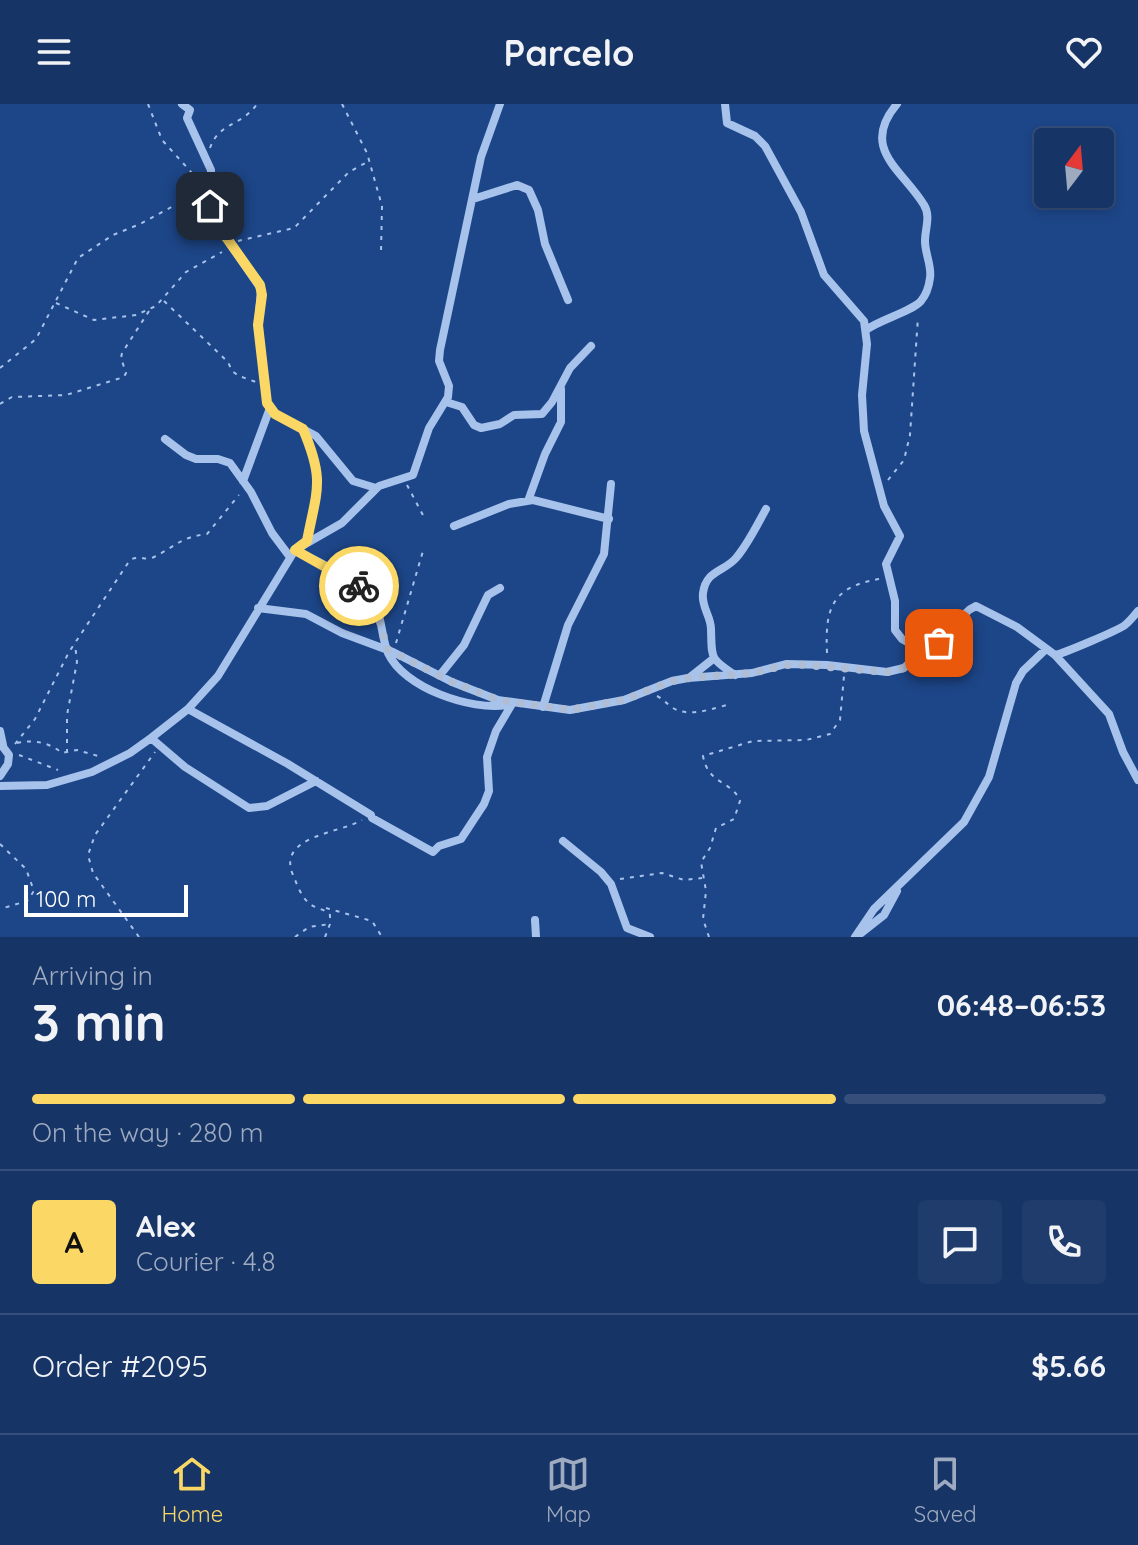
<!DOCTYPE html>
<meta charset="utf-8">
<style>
:root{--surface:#163466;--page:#1f3c6c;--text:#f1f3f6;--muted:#9eaabf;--line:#354f7a;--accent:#fbd865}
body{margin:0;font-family:Quicksand,sans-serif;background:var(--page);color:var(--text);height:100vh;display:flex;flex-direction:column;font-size:30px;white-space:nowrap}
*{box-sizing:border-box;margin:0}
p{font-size:26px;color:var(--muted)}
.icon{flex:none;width:44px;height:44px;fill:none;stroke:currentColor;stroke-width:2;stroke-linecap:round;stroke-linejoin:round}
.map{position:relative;height:833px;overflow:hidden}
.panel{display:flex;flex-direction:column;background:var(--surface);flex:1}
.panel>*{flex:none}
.needle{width:52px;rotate:16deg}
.buttons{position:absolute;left:1034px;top:24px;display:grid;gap:16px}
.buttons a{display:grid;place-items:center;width:80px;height:80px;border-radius:8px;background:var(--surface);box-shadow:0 4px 12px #0003,0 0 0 2px var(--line);font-size:40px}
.scale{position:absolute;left:24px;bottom:20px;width:164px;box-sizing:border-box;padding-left:8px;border:4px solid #fff;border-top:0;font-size:22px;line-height:28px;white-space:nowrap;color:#fff;-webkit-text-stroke:6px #1d4688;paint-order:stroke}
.pin{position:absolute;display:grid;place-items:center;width:68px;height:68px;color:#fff;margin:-34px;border-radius:16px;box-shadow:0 4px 12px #0006}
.courier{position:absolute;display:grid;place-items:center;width:80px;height:80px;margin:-40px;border:6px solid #fbd865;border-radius:50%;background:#fff;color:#222;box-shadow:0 2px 10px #0007}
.head em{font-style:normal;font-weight:700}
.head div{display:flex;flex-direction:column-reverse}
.head{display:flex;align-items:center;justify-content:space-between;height:136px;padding:0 32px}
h1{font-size:52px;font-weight:700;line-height:60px}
.bar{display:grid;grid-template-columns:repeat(4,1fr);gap:12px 8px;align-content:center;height:96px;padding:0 32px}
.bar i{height:10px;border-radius:6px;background:var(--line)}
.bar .active{background:var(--accent)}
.bar p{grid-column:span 4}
.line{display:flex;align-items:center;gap:20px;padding:0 32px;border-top:2px solid var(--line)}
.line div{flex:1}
.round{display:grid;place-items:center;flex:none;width:84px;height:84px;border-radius:8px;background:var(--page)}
header{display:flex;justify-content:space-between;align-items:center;height:104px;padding:0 32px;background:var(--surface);font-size:36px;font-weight:700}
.menu{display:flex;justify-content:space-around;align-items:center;height:112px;border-top:2px solid var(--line);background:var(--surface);font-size:22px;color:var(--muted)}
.menu a{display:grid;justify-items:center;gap:4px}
.menu .active{color:var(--accent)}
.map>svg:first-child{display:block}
</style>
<header><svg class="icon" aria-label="menu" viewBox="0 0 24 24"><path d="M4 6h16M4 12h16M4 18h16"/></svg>Parcelo<svg class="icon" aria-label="heart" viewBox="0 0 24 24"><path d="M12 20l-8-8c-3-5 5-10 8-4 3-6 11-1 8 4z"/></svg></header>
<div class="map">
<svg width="1138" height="833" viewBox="0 0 1138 833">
<rect width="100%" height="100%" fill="#1d4688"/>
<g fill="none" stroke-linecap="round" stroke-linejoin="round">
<path stroke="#a7c2eb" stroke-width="2" stroke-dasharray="4 6" stroke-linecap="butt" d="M148,0L162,36L202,80
M342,0L367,49L382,102L381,149
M210,44C219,18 242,22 257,0
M238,137L294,124L349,68L369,57
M164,197L228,258L232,267L239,272L256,278
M56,199L94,216L136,211L156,202L186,168L222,148
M0,264L36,235L78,154L113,131L140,120L201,87
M0,300L12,293L66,291L124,273L126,269L121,254L122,249L149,207
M888,376L904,356L910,331L918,213
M407,381L425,415
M396,539L423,447
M827,549C825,505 831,483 879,475
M657,592C663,595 667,600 673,604C689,614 714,604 731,600
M17,639C34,635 50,639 62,649L77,646L98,652
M15,640L35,615L69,548L130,456C139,451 146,457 154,453C176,442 181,433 207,430L239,391
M67,649V611L77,558L75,540
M19,651L58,666
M0,740L26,765L34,787L27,797L0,805
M620,775L662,769L684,776L702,774
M326,804L372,817L382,833
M139,833L93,769L88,751L95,731L155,648
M295,833L309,823L330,820
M325,833L330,820V811C324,804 315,805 309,799C301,793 297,780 293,771C276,732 341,729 362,716
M709,833L703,815L706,787L701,758L710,744L716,724L734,715L740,697C733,677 708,681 703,652L753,637L806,636L830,630L840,616L844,572"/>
<path stroke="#a7c2eb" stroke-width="8" d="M182,0L190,6L187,14L211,66V106L230,140L261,185L258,221L267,299L275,310L316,332L353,377L376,384
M725,0L727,19L755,32L765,42L801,108L824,171L864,217L867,240L862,291L864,327L884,402L900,432L886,460L895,497V526L902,535L926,549
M473,95L517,81L529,86L538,106L545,140L568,196
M866,226C881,215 911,208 921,197C926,191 929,182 930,174C932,162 925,150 925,137C925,125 931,112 924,101C903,66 859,45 897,0
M446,298L462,303L474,321L481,324L500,320L514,311L542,310L552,298L570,264L591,242
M303,326C325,376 317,387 307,437
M165,335L186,351L196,355H218L230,359L251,388L272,429L290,453
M243,377L270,304
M528,397L545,350L561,318V285
M454,422L509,400L533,396L609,415
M295,446C316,457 354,473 369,491C383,508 380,530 388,549C404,584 471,607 507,601
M258,504L306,510L342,529L393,548L452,578L498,596L570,606L624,596L672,577L688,574L752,569L786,560L827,561L887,568L904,564L917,552L927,549C932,541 941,538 948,531C958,521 962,508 976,502L1017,523L1055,551C1062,550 1119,526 1125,521C1130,517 1134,512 1138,507
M1055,551L1109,610L1123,648L1138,676
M440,571L464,541L488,491L500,484
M735,571C709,554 712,554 711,525C711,512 701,503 703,489C706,466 724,468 736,454C748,440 757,421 766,405
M689,574L713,555
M543,603L568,521L604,450L611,380
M188,605L288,660L371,711L372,714L433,748L439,742L461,735L484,700L489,687L487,653L496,627L512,600
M0,627L3,641
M151,634L185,663L249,704L267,702L316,677
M0,639L9,651L8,660L0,672
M0,682L47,681L92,668L130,649L151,634L188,605L218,572L295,446L342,419L379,382L413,371L429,324L448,293L449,282L439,257L440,246L481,53L500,0
M563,737L601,768L611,780L627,824L650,833
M535,816L536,833
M860,830L884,811L897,787
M855,833L874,805L964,718L989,673L1016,579L1023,567L1045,546"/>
</g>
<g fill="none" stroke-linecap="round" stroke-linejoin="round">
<path stroke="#b0bed5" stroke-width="8" stroke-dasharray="0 14.4" d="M359,482L375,499L387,545L452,578L498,596L570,606L624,596L672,577L688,574L752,569L792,560L887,568L904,564L917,552L927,549L930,544L939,539"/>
<path stroke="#fbd865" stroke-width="10" d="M210,102L226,133L260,181L262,191L258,221L267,299L275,310L303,325C325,377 317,385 307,437L295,446L359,482"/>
</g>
</svg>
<div class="buttons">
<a><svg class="needle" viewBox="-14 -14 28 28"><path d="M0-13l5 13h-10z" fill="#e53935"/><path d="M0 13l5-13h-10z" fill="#9eaabf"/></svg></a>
</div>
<div class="scale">100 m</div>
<div class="pin" style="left:939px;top:539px;background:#ea580c"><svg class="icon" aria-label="bag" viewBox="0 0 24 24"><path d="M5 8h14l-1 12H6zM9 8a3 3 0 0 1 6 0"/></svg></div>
<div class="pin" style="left:210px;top:102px;background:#1f2937"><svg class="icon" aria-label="home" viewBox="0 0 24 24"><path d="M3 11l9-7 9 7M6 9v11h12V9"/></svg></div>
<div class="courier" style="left:359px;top:482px"><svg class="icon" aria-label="bike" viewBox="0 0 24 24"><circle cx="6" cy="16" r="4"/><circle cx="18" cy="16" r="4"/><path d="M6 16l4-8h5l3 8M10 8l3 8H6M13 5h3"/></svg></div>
</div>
<section class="panel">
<div class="head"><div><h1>3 min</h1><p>Arriving in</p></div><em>06:48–06:53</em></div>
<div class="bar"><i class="active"></i><i class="active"></i><i class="active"></i><i></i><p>On the way · 280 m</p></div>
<div class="line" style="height:144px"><b class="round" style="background:var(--accent);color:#111">A</b><div><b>Alex</b><p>Courier · 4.8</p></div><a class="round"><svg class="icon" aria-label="chat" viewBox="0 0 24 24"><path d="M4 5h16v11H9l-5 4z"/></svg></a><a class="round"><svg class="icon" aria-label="phone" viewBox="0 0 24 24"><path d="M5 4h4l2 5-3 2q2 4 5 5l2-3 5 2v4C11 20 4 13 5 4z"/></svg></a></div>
<div class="line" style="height:104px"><div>Order #2095</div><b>$5.66</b></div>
</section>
<nav class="menu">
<a class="active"><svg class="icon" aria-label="home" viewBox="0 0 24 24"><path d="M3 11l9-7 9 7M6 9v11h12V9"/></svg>Home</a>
<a><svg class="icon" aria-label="map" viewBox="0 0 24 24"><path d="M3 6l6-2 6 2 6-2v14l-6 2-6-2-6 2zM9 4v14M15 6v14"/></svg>Map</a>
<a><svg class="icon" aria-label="saved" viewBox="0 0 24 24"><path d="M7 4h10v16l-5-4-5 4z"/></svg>Saved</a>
</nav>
